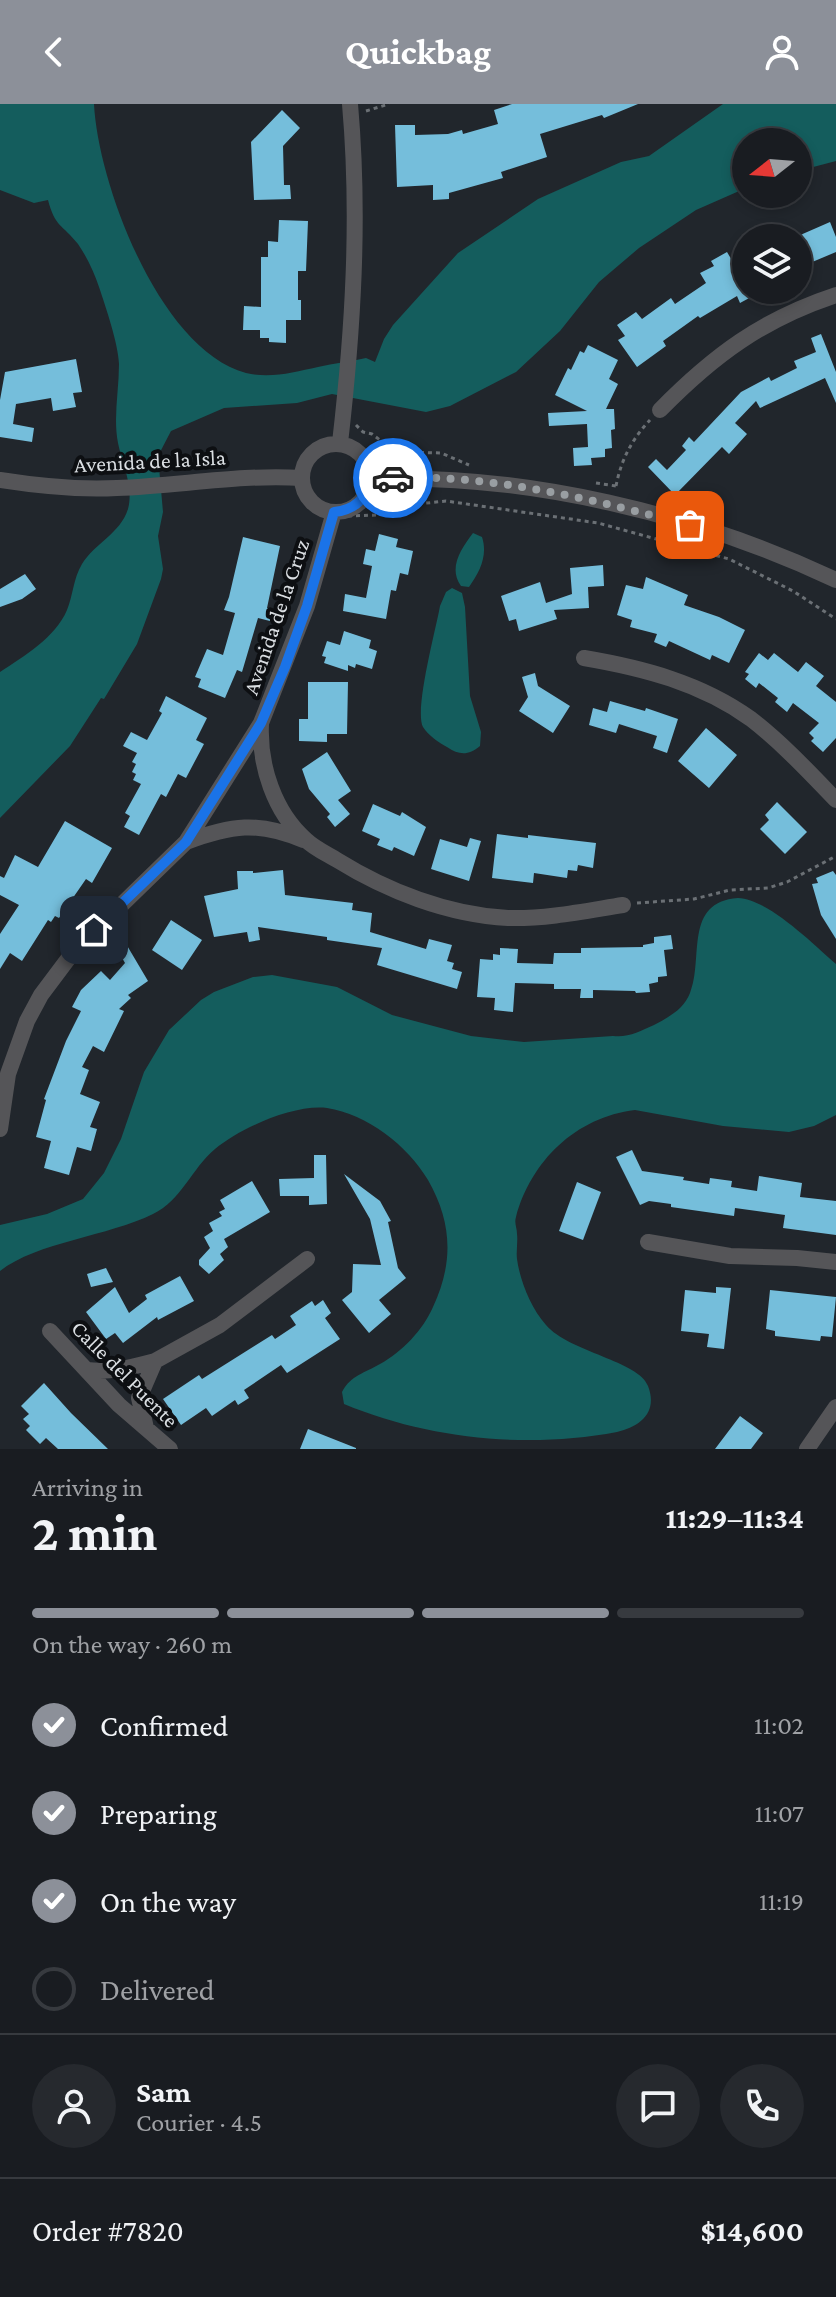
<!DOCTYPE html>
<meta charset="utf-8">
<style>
:root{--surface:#191c21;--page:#26292e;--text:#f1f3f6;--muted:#9fa1a5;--line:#373a3f;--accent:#8c9099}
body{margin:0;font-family:"Crimson Pro",serif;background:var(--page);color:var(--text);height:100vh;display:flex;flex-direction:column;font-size:30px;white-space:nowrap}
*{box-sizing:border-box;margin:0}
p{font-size:26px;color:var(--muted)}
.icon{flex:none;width:44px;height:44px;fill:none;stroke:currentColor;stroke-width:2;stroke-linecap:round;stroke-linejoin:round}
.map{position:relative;height:1345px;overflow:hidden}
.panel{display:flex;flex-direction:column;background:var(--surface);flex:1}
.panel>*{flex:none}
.needle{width:52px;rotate:253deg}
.controls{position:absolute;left:732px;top:24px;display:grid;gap:16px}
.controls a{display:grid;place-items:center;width:80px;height:80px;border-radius:50%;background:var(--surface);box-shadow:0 4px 12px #0003,0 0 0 2px var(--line);font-size:40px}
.pin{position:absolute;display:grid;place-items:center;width:68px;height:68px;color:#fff;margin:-34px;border-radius:16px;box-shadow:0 4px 12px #0006}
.courier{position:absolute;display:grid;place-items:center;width:80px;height:80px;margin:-40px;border:6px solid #1a73e8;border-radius:50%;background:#fff;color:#222;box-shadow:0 2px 10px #0007}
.headline em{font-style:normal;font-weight:700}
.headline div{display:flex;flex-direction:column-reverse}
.headline{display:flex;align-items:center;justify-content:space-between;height:136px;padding:0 32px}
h1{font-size:52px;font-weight:700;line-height:60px}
.bar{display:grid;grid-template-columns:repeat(4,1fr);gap:12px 8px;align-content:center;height:96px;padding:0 32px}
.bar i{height:10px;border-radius:6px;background:var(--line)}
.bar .current{background:var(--accent)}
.bar p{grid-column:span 4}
.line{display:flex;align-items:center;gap:20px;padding:0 32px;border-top:2px solid var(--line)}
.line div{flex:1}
.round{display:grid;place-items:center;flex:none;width:84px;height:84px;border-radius:42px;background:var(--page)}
ol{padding:0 32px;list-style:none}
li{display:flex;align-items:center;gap:24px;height:88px}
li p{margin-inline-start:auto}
li .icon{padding:8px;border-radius:50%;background:var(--accent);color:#fff;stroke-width:4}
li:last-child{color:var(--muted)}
li i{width:44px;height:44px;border:4px solid var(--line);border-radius:50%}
header{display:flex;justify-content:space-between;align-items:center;height:104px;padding:0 32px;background:var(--accent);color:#fff;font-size:36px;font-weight:700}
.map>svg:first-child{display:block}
</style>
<header><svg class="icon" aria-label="back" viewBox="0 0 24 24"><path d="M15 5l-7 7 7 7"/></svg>Quickbag<svg class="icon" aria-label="person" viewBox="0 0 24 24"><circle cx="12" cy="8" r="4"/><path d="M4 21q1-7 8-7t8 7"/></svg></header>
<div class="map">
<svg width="836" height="1345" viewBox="0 0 836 1345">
<rect width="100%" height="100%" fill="#21262c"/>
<path fill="#145d5d" d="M0,0H94C98,80 160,246 246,269C271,275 294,268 318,263C334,259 350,258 366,254L375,258L384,235L393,221L458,149L538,95L621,58L649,52L723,0H836V57L798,67V38H746V84L696,106L639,144L599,178L560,227L516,268L450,302L426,308L332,290L297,299L224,304L171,327L158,352L163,408L158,432L163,465L161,475L137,540L104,595L101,594L70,642L0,714V568C24,552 55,534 67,506C73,492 73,475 82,460C95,439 120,430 128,405C134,383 122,359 118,339C113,313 119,287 119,260C118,239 106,204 99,183C94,168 87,153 78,140C62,120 55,123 48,96L34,99L0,86Z
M473,429L482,433C488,451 480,468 469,483L461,482C448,464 461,445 473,429Z
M452,484L462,489L465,503L470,592L481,628L480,642C468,652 459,651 447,643C439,639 428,631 423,623C414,606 436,525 440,502L446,488Z
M738,794C768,795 813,840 836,860V1011L814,1022L789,1028L723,1022L635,1006C576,1013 531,1057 516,1113C514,1119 517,1124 517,1130C518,1138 516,1147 517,1155C520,1177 531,1204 546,1221C569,1248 639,1257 648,1282C658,1308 641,1322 617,1328C527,1345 428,1335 344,1300L342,1288C351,1271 365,1269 380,1260C402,1248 423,1226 433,1203C454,1158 452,1118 428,1076C408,1042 367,1010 327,1004C294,1000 240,1024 215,1045C192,1064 181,1097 153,1110C109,1132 37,1138 0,1167V1121L47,1110L83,1095L104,1069L121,1035L144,968L169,926L201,896L214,888L253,873L272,871L337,883L392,911L471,932L524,938L613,932C628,934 640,927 654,921C669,913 684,905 690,889C704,855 683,798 738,794Z"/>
<path fill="#75bedb" d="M512,0H638L604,14L602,11L540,30L547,53L501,68L503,74L449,89V95L433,96V81L397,83L395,21H415V31L448,30L462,26L463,30L498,20L494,6Z
M282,6L300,24L283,42L284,81H290L291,95L254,96L251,38Z
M279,116L308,117L306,167H298V196H301V216H286V239L269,238V234H260V226H243L244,202L261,203V153H268V137L278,138Z
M830,118L836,133V148L798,164V132Z
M727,148L746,180V186H749L753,192L740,199L737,192L700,214L698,212L663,237L666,242L637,263L618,236L625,232L617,221L636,208L642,215L671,194L675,200L706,179L700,169L714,162L711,157Z
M821,230L836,268V299L825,274L760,304L756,297L735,319L747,330L729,350L722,343L675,391L648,363L656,355L667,366L686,346L682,342L689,333L694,338L741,288L769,273L771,277L797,264L794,257L816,248L811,234Z
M588,241L618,256L609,275L618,280L606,305H614L615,325L611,326L612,344L605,345V353L591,354L592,361L574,362L573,344L588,343L587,320L549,322L548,309L587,307L555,291L568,264L571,266L580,247L584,249Z
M76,255L82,288L73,289L76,303L53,307L51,294L16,300L13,320L34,324L32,338L0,333V296L5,268Z
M379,430L398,435L396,443L413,447L408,471L400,469L396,487L391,486L386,515L343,507L345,490L366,494L372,462L363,460L366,445L375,447Z
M243,433L280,442L267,504L273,506L270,517L258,514L242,568L237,566L225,594L198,583L201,575L195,573L207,545L223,551L235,509L224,506L229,493Z
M603,461L604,482L588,483L589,504L554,506L557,515L519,527L516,515L509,517L501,492L540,478L546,499L572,490L570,464Z
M25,470L36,485L22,495L0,503V485Z
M646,473L688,491L684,501L719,513L745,526L729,559L712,551L710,556L669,537L666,543L654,538L657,530L630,523L632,516L617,511L626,481L643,485Z
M344,527L371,536L369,544L377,547L372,565L356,560L355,564L348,561V567L324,559L326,553L322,552L327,537L340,541Z
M759,549L768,556L774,549L798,568L806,558L824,572L816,582L836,598V634L823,648L811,637L814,634L809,629L819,619L793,599L787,608L775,598L778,594L759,579L756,584L745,575L749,570L745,568Z
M535,569L538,582L570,602L553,629L519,607L528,593L522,573Z
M308,578H348L347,630H327V638L299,637V615H308Z
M166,592L207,614L196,636L204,640L186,674L178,670L166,693L161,690L139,731L124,723L130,712L125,709L141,680L133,676L136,670L132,668L136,660L132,658L137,649L123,642L131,628L147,636L162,609L159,607Z
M610,597L645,607L646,604L678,615L667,649L653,644L657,632L619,620L616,629L589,621L593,604L607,608Z
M706,624L737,651L709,684L678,657Z
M327,648L351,687L338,696L350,710L335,723L327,713L330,710L309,685L302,665Z
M777,698L807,728L785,750L760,725L769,716L765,711Z
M373,700L400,712L402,708L426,723L414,752L394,743L392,747L377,741L380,735L362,727Z
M65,717L112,744L92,779L86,775L59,814L55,812L51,818L48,816L22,857L10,849L0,865V830L19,801L0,791V772L4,774L15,751L38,763Z
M497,730L528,734V731L596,739L593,764L578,761L577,767L568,766L567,774L534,769L533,779L492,774Z
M470,734L481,737L469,777L431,765L440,735L467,743Z
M283,766L285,791L353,799L352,806L372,809L370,828L426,845L429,835L452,841L447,857L454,859L452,865L462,868L457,885L377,861L382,844L327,836V833L258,823L260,836L249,838L247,828L214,833L204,792L238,785L237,767H253V769Z
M833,767L836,771V835L821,811L812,780L818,779L816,774Z
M171,816L202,836L182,866L152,846Z
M119,828L148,877L128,891L131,894L119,905L124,907L104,948L93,942L82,963L89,966L80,990L100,998L90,1023L97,1025L91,1047L77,1043L69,1071L44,1064L51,1037L36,1033L46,996L44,995L66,937L81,907L72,903L81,886L101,867L110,876L125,859L110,833Z
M671,831L673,845L664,846L667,872L658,873V878L649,880L650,888L636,889L635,887L593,886V894H580L581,885H554V880L515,879L513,908L494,906L495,894L477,893L480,855L493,856V850L500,851V844L518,845L517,859L553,860L554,849H581V844L643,843V841L654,839V833Z
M632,1046L642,1067L684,1073L683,1076L709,1080L710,1074L732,1077L731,1083L757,1087L759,1072L802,1079L800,1093L836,1097V1131L783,1124L785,1111L735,1104L734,1112L671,1103V1100L649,1097L640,1101L616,1053Z
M314,1051H326L327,1100L309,1101V1092H280L279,1075L314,1074Z
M344,1070L380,1097L391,1117L388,1118L398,1164L406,1174L379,1196L391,1210L369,1229L342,1196L352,1188L353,1160L381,1161L370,1115Z
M252,1077L270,1108L224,1135L228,1143L220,1150L224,1156L209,1170L199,1161V1156L210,1144L204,1133L213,1127L209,1119L222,1112L219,1108L225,1105L220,1096Z
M577,1078L601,1088L583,1136L559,1127Z
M106,1164L113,1178L91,1183L87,1170Z
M180,1172L194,1197L158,1216L157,1213L123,1239L115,1229L106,1235L86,1208L115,1183L129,1209L147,1195L145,1191Z
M716,1183L731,1184L724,1245L707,1243L709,1230L681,1227L685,1186L716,1189Z
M770,1186L836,1193L832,1233L821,1232L820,1237L775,1232V1227L766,1225Z
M323,1196L331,1209L325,1214L340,1235L287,1269L281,1261L244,1286L249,1294L238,1301L235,1296L212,1312L206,1304L181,1321L163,1295L199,1271L202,1275L272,1231L275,1235L296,1221L290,1212L312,1197L315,1202Z
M44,1279L71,1309L108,1345H58L46,1334L40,1340L26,1326L30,1322L23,1315L29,1310L21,1302Z
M740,1312L763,1329L751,1345H715Z
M308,1325L356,1344V1345H300Z"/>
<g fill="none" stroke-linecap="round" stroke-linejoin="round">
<path stroke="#6b7075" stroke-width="3" stroke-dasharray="4 4" stroke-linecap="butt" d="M366,7L389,0
M356,321L363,328L372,330L384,339L404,348L441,349L469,361
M596,379L616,382
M616,382C621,356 632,335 650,316
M399,405L400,389
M348,412L379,411L408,401L446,397L598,419L729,455L793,487L836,515
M637,799L694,795L730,786L768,784L787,778L836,752"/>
<path stroke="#555558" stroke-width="16" d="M660,306C714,251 763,215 836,191
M340,339C353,226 360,114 350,0
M302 374a34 34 0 1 1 68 0a34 34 0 1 1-68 0Z
M370,375C525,369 696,410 836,476
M0,376C38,382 78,386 117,384C179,382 240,370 302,374
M584,554C643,564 701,579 751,615C782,639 809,668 836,696
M261,620C259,661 274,708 306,736C314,744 327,750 337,756C387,787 448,811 508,814C547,815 585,807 623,801
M186,738C231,721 258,717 303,736
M0,1025L8,970L27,917L41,891L74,847L186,738L261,619L307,502L334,408
M648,1138L730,1152L797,1154L836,1158
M50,1227L119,1301L170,1345
M155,1257L220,1221L307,1155
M87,1266C111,1269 132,1263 155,1257L139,1294L146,1324
M807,1345L836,1303"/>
</g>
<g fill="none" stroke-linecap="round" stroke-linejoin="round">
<path stroke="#999ea2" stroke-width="8" stroke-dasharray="0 14.4" d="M393,374C493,370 594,396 690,421"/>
<path stroke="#1a73e8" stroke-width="10" d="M94,826L186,738L261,619L285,563L307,502L334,408C355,406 366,395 370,375L393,374"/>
</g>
<g text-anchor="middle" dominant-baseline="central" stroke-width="8" stroke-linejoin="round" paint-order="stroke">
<g font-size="22" fill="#dadee2" stroke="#0d0f12">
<text transform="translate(150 357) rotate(-3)">Avenida de la Isla</text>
<text transform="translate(276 513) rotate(-71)">Avenida de la Cruz</text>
<text transform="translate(125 1270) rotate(45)">Calle del Puente</text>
</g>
</g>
</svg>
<div class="controls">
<a><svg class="needle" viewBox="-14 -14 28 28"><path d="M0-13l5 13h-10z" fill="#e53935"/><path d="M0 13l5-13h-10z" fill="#9fa1a5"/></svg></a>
<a><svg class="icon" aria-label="layers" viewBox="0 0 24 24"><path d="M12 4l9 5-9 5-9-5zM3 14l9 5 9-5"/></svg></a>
</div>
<div class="pin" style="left:690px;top:421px;background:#ea580c"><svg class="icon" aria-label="bag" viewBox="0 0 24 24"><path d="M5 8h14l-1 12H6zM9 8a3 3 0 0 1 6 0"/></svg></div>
<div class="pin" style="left:94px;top:826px;background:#1f2937"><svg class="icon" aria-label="home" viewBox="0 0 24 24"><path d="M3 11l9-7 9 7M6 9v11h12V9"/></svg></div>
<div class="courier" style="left:393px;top:374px"><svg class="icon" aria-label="car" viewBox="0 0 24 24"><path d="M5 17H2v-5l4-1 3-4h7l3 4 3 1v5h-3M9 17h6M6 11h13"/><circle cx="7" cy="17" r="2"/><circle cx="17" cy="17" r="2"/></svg></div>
</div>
<section class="panel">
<div class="headline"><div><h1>2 min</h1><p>Arriving in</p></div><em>11:29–11:34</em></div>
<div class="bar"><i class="current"></i><i class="current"></i><i class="current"></i><i></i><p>On the way · 260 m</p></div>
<ol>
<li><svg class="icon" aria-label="check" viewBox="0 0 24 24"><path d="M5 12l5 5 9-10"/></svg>Confirmed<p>11:02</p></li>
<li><svg class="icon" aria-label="check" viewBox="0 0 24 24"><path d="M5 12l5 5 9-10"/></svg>Preparing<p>11:07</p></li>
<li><svg class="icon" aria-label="check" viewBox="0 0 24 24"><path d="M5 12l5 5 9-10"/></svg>On the way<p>11:19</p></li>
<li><i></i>Delivered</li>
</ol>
<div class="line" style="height:144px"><a class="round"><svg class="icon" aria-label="person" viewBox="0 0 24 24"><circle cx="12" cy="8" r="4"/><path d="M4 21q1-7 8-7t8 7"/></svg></a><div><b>Sam</b><p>Courier · 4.5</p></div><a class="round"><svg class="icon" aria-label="chat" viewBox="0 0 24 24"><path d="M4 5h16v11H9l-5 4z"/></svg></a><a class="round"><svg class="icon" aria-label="phone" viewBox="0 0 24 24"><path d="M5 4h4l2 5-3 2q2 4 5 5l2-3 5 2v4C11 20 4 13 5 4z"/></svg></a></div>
<div class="line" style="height:104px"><div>Order #7820</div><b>$14,600</b></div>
</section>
